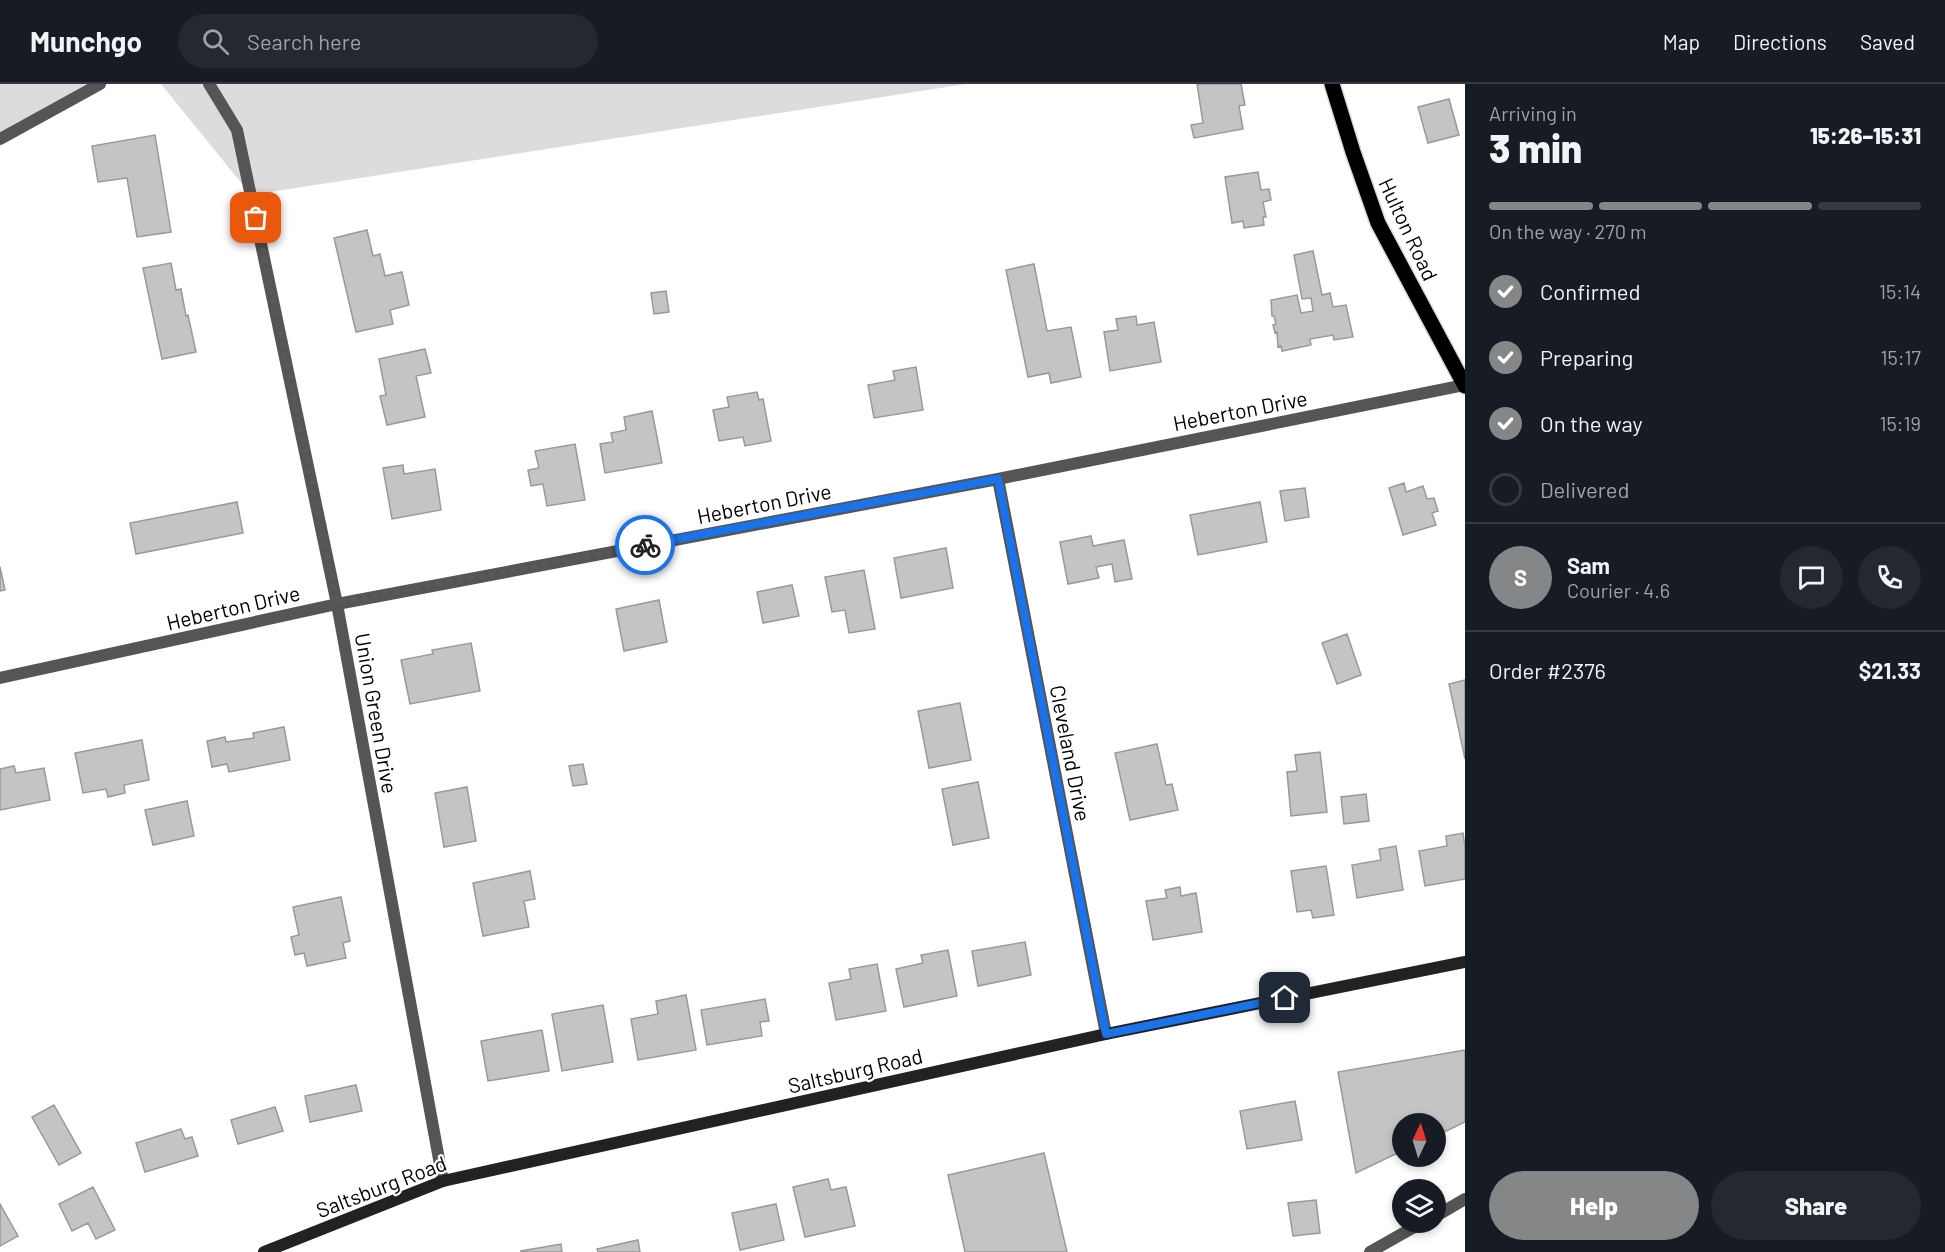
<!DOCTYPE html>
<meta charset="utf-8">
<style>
:root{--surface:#171b24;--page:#242831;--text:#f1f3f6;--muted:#9ea1a6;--line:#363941;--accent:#858687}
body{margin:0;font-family:Barlow,sans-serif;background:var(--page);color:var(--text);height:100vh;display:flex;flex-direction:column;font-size:22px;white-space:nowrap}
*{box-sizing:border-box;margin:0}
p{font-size:20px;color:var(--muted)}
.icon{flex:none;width:33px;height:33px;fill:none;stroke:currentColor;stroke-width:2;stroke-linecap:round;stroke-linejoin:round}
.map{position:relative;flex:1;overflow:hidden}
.details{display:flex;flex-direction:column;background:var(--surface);width:480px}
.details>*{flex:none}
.needle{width:39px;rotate:4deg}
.buttons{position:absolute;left:1392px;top:1029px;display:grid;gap:12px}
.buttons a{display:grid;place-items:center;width:54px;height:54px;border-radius:50%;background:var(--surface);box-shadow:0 3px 9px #0003;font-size:30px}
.pin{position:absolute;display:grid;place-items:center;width:51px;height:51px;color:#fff;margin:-26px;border-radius:12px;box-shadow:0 3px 9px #0006}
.courier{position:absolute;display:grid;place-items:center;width:60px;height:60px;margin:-30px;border:4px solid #1a73e8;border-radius:50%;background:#fff;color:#222;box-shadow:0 2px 8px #0007}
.headline em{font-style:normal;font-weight:800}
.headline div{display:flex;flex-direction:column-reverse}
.headline{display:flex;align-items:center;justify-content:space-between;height:102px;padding:0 24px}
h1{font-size:39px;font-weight:800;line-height:45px}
.bar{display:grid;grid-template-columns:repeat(4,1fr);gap:9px 6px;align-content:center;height:72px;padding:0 24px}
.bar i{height:8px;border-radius:4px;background:var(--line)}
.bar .current{background:var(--accent)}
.bar p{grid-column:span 4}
.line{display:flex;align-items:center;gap:15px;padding:0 24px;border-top:2px solid var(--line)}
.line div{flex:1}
.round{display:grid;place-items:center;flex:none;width:63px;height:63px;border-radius:32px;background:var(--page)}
ol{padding:0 24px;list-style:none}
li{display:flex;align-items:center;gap:18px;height:66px}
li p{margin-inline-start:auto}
li .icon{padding:6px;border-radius:50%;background:var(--accent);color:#fff;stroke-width:4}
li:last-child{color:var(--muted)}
li i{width:33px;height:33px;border:3px solid var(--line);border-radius:50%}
.action{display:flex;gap:12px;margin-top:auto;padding:12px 24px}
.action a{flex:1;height:69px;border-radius:36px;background:var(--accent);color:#fff;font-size:24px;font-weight:800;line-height:69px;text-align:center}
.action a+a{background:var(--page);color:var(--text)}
header{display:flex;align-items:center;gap:36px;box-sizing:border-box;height:84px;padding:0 30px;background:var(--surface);border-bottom:2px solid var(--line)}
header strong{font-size:28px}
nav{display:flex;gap:33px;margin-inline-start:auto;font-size:21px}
.search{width:420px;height:54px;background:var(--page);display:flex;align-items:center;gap:15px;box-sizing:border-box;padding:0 21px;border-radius:33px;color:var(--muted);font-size:22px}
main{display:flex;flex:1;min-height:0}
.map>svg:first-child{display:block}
</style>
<header>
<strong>Munchgo</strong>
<div class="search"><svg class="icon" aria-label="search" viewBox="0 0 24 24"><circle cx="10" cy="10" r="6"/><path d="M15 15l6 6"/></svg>Search here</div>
<nav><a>Map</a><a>Directions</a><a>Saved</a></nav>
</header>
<main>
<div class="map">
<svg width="1465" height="1168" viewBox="0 0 1465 1168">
<rect width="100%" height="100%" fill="#fff"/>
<path fill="#dcdcdc" d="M0,0H106L0,58Z
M161,0H966L251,111Z"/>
<path fill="#c4c4c4" stroke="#999" stroke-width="1.5" d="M1197,0H1241L1245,21L1239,22L1243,45L1194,54L1191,41L1203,39Z
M1449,15L1459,51L1428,59L1418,23Z
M155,51L171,148L137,153L127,94L98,98L92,62Z
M1258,88L1261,106L1269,105L1271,116L1263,118L1266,133H1263L1264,141L1244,144L1243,137L1232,139L1225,93Z
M367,146L373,172L380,170L385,192L402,188L409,221L390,226L393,240L356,248L334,154Z
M1313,167L1322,211L1330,209L1333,223L1346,221L1353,253L1334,256L1333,251L1310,255L1311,261L1282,267L1281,262L1278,263L1277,248L1275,249L1273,241L1276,240L1274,232H1272L1271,216L1297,211L1301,229L1313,227L1311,214L1302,215L1294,171Z
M171,179L176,206L181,205L186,232L188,231L196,268L162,275L143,184Z
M1034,180L1047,247L1071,243L1081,293L1051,299L1049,289L1028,293L1006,186Z
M666,207L669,228L654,230L651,209Z
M1136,232L1137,241L1154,238L1161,278L1110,287L1104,248L1118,246L1116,235Z
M425,265L431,289L416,292L425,333L387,341L380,312L386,311L379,275Z
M916,283L923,326L874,334L868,301L895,296L893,287Z
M757,308L759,316L763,315L771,357L745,362L743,353L719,357L713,326L729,323L727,313Z
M652,327L662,379L605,389L600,360L613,358L611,349L626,346L624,333Z
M575,360L585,416L547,422L543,400L531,402L528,386L539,384L535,367Z
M403,381L404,390L435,385L441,426L392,435L383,384Z
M1404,399L1406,408L1423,402L1427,415L1434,414L1438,427L1432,429L1436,441L1403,451L1389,404Z
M1305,404L1309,433L1285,437L1280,407Z
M237,418L243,449L136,470L130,439Z
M1260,418L1267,458L1198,471L1190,431Z
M1091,452L1093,462L1124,456L1132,495L1115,498L1112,480L1096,483L1099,494L1068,500L1060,458Z
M946,464L953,504L901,514L894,474Z
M0,483L5,506L0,507Z
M864,486L875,545L849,549L845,526L832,528L825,493Z
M792,501L799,532L763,539L757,508Z
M659,516L667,558L624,567L616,525Z
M1347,550L1361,591L1337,600L1322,559Z
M471,559L480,607L410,620L401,576L433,570L432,566Z
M1465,596V675L1449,600Z
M960,619L971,676L929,684L918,627Z
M284,643L290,676L229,688L227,680L212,683L207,657L225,653L226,658L254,654L253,649Z
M142,656L149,696L124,701L125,709L108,713L106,705L83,709L75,669Z
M1157,660L1166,701L1172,700L1178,726L1130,736L1115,669Z
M1320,668L1327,728L1291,732L1287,688L1297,687L1295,671Z
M583,680L587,700L573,702L569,682Z
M14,682L16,689L44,684L50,716L0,726V685Z
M978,698L989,754L953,761L942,705Z
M467,703L476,757L444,763L435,709Z
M1366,710L1369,737L1344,740L1341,713Z
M187,717L194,752L153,761L145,726Z
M1463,749L1465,763V795L1425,802L1419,767L1447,762L1446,752Z
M1396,762L1403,806L1357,814L1352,781L1381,776L1379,765Z
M1326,782L1334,831L1313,834L1311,826L1297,828L1291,787Z
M530,787L535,815L524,817L529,843L483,852L473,799Z
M1180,803L1181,812L1196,809L1202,848L1153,856L1146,817L1167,814L1165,806Z
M341,813L350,857L343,859L346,874L307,882L304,869L295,871L291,853L299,851L293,823Z
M1025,858L1031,891L978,902L972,867Z
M948,866L957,912L904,923L896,885L923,879L921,871Z
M877,880L886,927L836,936L829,899L851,895L849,885Z
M686,911L696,966L638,976L631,935L658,930L656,917Z
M765,915L769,937L760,938L762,952L707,961L701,926Z
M603,921L613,978L562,987L552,930Z
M542,946L549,987L488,997L481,957Z
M1465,966V1038L1436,1052V1040H1402V1067L1356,1089L1338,988Z
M356,1001L362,1027L310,1038L305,1012Z
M1295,1017L1302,1056L1247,1065L1240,1027Z
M54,1021L81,1069L59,1081L32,1033Z
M275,1023L283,1047L238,1060L231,1036Z
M181,1045L185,1055L192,1053L198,1072L145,1088L136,1059Z
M1044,1069L1067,1168H965L948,1091Z
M828,1095L831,1106L846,1103L855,1142L805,1153L793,1103Z
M93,1103L115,1146L96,1155L88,1139L72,1147L59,1120Z
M1316,1116L1320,1149L1293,1152L1288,1119Z
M0,1120L18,1152L0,1162Z
M776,1120L784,1156L740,1166L732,1129Z
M638,1156L640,1168H598L597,1165Z
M561,1160L562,1168H521V1167Z"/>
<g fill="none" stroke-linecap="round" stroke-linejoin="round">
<defs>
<path id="primary" d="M1332,0L1353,68L1378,139L1465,302"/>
</defs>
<use href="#primary" stroke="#dbdbdb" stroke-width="18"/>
<path stroke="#555" stroke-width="12" d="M1436,1132L1465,1115
M1370,1168L1423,1138"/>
<path stroke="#555" stroke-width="12" d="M209,0L237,46L337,520L443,1097
M0,55L100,0
M998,395L1106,950
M0,594L337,520L998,395L1465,301"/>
<path stroke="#222" stroke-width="12" d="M264,1168L443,1097L1106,950L1465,878"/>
<use href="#primary" stroke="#000" stroke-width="15"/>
</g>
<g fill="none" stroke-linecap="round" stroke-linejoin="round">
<path stroke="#595959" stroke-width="6" stroke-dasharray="0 10.8" d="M256,134L337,519L645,461"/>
<path stroke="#1a73e8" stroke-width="8" d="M645,461L998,395L1106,950L1285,914"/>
</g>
<g text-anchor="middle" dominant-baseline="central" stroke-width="4.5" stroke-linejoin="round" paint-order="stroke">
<g font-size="21" fill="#000" stroke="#fff">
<text transform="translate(1409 145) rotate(65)">Hulton Road</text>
<text transform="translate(1240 326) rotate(-11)">Heberton Drive</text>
<text transform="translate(764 419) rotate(-11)">Heberton Drive</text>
<text transform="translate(233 523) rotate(-13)">Heberton Drive</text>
<text transform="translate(377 629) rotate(80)">Union Green Drive</text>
<text transform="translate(1071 669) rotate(79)">Cleveland Drive</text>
<text transform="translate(855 986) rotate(-13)">Saltsburg Road</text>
<text transform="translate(381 1102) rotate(-21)">Saltsburg Road</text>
</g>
</g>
</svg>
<div class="buttons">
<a><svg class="needle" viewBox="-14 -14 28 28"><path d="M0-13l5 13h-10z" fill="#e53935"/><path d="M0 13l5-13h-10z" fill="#9ea1a6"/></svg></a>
<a><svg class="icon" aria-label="layers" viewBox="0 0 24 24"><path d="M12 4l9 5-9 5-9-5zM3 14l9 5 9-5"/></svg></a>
</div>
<div class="pin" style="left:256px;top:134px;background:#ea580c"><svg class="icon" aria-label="bag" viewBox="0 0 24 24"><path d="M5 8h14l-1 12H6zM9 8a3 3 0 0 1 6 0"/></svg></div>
<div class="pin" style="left:1285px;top:914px;background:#1f2937"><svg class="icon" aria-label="home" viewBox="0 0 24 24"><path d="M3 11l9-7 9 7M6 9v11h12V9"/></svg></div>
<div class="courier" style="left:645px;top:461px"><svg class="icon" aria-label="bike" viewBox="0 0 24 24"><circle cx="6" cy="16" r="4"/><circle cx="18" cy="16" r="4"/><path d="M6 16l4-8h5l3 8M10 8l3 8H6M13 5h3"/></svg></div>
</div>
<section class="details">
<div class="headline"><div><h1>3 min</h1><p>Arriving in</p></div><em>15:26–15:31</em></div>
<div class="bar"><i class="current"></i><i class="current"></i><i class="current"></i><i></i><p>On the way · 270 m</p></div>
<ol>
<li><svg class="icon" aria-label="check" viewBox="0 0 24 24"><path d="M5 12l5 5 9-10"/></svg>Confirmed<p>15:14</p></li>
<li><svg class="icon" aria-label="check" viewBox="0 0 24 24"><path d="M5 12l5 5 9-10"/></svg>Preparing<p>15:17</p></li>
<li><svg class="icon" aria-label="check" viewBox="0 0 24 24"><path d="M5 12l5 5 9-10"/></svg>On the way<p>15:19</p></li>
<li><i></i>Delivered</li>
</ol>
<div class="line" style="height:108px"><b class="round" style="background:var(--accent);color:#fff">S</b><div><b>Sam</b><p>Courier · 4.6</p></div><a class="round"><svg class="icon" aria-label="chat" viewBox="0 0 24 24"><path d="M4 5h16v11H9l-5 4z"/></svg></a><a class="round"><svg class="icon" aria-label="phone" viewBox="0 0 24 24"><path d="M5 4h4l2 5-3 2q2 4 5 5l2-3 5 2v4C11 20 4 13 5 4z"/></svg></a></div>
<div class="line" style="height:78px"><div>Order #2376</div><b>$21.33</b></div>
<div class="action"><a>Help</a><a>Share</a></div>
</section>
</main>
